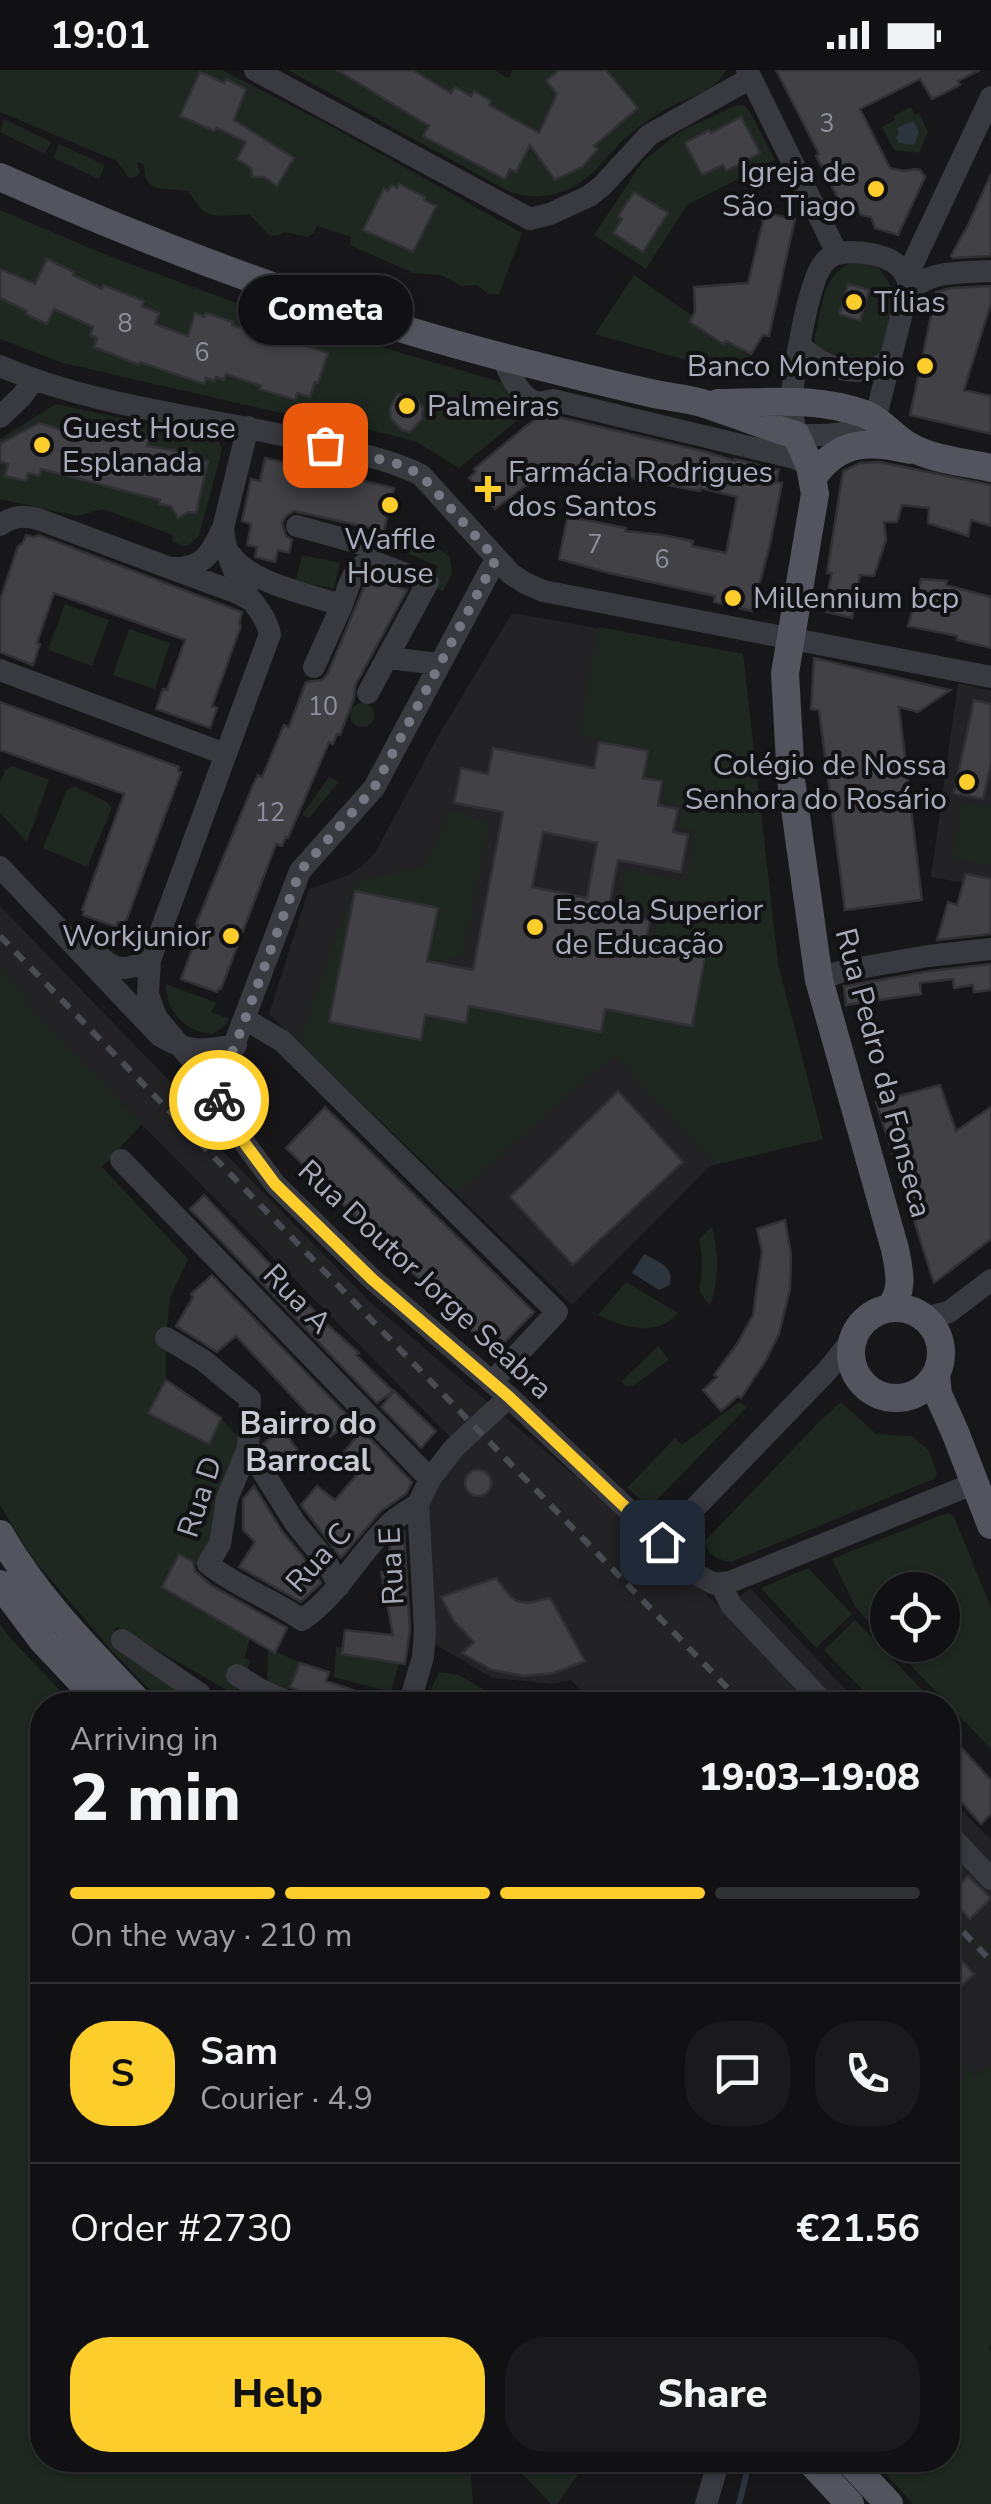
<!DOCTYPE html>
<meta charset="utf-8">
<style>
:root{--surface:#111113;--page:#1a1a1c;--text:#f1f3f6;--muted:#9c9da0;--line:#303133;--accent:#fdce2b}
body{margin:0;font-family:"Nunito Sans",sans-serif;background:var(--page);color:var(--text);height:100vh;display:flex;flex-direction:column;font-size:38px;white-space:nowrap}
*{box-sizing:border-box;margin:0}
p{font-size:32px;color:var(--muted)}
.icon{flex:none;width:55px;height:55px;fill:none;stroke:currentColor;stroke-width:2;stroke-linecap:round;stroke-linejoin:round}
.map{position:relative;flex:1;overflow:hidden}
.sheet{position:absolute;left:30px;top:1622px;width:930px;height:780px;display:flex;flex-direction:column;background:var(--surface);border-radius:40px;box-shadow:0 2px 8px #0004,0 0 0 2px var(--line)}
.sheet>*{flex:none}
.fabs{position:absolute;left:870px;top:1502px;display:grid;gap:20px}
.fabs a{display:grid;place-items:center;width:90px;height:90px;border-radius:50%;background:var(--surface);box-shadow:0 2px 8px #0004,0 0 0 2px var(--line);font-size:50px}
.pin{position:absolute;display:grid;place-items:center;width:85px;height:85px;color:#fff;margin:-42px;border-radius:20px;box-shadow:0 5px 15px #0006}
.courier{position:absolute;display:grid;place-items:center;width:100px;height:100px;margin:-50px;border:8px solid #fdce2b;border-radius:50%;background:#fff;color:#222;box-shadow:0 2px 12px #0007}
.bubble{position:absolute;height:70px;border-radius:35px;background:var(--surface);box-shadow:0 2px 8px #0004,0 0 0 2px var(--line);font-size:32px;font-weight:800;line-height:70px;text-align:center}
.summary em{font-style:normal;font-weight:800}
.summary div{display:flex;flex-direction:column-reverse}
.summary{display:flex;align-items:center;justify-content:space-between;height:170px;padding:0 40px}
h1{font-size:65px;font-weight:800;line-height:75px}
.bar{display:grid;grid-template-columns:repeat(4,1fr);gap:15px 10px;align-content:center;height:120px;padding:0 40px}
.bar i{height:12px;border-radius:8px;background:var(--line)}
.bar .on{background:var(--accent)}
.bar p{grid-column:span 4}
.line{display:flex;align-items:center;gap:25px;padding:0 40px;border-top:2px solid var(--line)}
.line div{flex:1}
.round{display:grid;place-items:center;flex:none;width:105px;height:105px;border-radius:40px;background:var(--page)}
.button{display:flex;gap:20px;margin-top:auto;padding:20px 40px}
.button a{flex:1;height:115px;border-radius:40px;background:var(--accent);color:#111;font-size:40px;font-weight:800;line-height:115px;text-align:center}
.button a+a{background:var(--page);color:var(--text)}
.status{display:flex;justify-content:space-between;align-items:center;height:70px;padding:0 50px;background:var(--surface);direction:ltr}
.status svg{height:28px;fill:currentColor}
.map>svg:first-child{display:block}
</style>
<div class="status"><b>19:01</b><svg viewBox="0 0 49 12"><path d="M0 12V9h3v3zM5 12V6h3v6zM10 12V3h3v9zM15 12V0h3v12zM26 1h20v11H26zM47 4h2v5h-2z"/></svg></div>
<div class="map">
<svg width="991" height="2434" viewBox="0 0 991 2434">
<rect width="100%" height="100%" fill="#171719"/>
<path fill="#232326" d="M512,543L743,584L778,894L823,1069L710,1096L572,1235L269,944L309,819L349,805L366,793L376,781L437,668Z
M958,613L991,621V809L967,804L964,813L931,807Z
M0,836L217,1060L220,1078L370,1232L656,1475L723,1541L750,1518L860,1635H595L571,1610L553,1614L492,1608L435,1574L424,1465L432,1420L461,1378L24,935L0,906Z
M948,1726L991,1770V1996L975,2006L948,1978Z"/>
<path fill="#1e2720" d="M0,0H222L331,56L522,163L499,224H488L477,215L462,216L441,205L413,203L350,175L351,167L317,156L314,163L307,167L285,162L275,166L269,165L250,145C237,144 216,149 205,142C198,137 193,127 187,121C165,117 144,126 144,94L137,92L140,102L137,106L131,108L128,107L117,91L0,42Z
M288,0H495L507,8L510,7L512,0H726C716,23 682,29 661,42C648,50 634,60 623,70C605,89 589,112 564,121C546,128 528,128 510,122Z
M737,35L745,36L750,42L775,90L687,135L646,199L594,165L643,91L681,61Z
M911,37L915,45L919,43L928,62L919,83L894,80L882,57L895,50L894,46Z
M4,49L51,72L45,84L0,62Z
M59,74L105,95L99,109L53,88Z
M0,140L109,186L258,241L501,312C513,321 524,332 520,348L459,398L415,371L322,348L321,352L63,293L0,269Z
M856,191L878,197L888,211L894,226L882,286L874,293L828,287L815,274V266C823,235 822,202 856,191Z
M634,205L751,287L738,305L595,264Z
M56,334L214,368L220,373L222,380L199,466L189,475L183,476L172,471L173,465L103,439L77,446L0,429V369Z
M384,467L429,483L433,475L450,487L452,504L443,521L432,517L438,496L382,473Z
M302,485L340,493L334,519L296,511Z
M65,534L109,550L92,596L48,580Z
M599,557L743,584L778,894L823,1069L716,1094L614,984L457,1124L300,974L356,812L426,796L451,739L488,753L462,887L424,893L418,934L461,925L602,935L689,952L706,886L653,870L659,844L622,835L624,799L688,812L695,760L679,758L682,736L664,731L665,710L645,706L646,682L580,665Z
M129,559L170,573L155,619L113,605Z
M350 645a12 12 0 1 1 24 0a12 12 0 1 1-24 0Z
M13,696L49,710L27,772L0,743V713L5,700Z
M329,707L339,712L309,748L302,745Z
M74,716L107,732L112,738L87,797L43,778L67,720Z
M963,733L991,738V795L953,788Z
M0,896L27,928L25,935L142,1054L102,1097L188,1189L170,1228L166,1268V1310L149,1343L208,1374L221,1348L248,1378L203,1499L179,1484L162,1516L250,1568L244,1588L251,1591L235,1624L258,1635H213L234,1624L117,1557L114,1562L190,1624L191,1632L183,1635H165L113,1582L33,1489L0,1435Z
M166,914L217,933L211,942L229,949L225,956L213,964C186,963 165,941 166,914Z
M712,1157C719,1184 719,1209 710,1236L699,1221C703,1203 703,1188 699,1169Z
M626,1212L678,1243C656,1268 626,1258 598,1245Z
M658,1276L669,1290L634,1315L626,1317L622,1311Z
M739,1332L747,1337L655,1432L643,1431L627,1418L675,1368L682,1375Z
M841,1332L876,1364L912,1366L929,1381L937,1404L934,1409L731,1492C719,1490 708,1485 704,1472L820,1351Z
M950,1443L954,1447L991,1538V1679L891,1575H942V1520H888L887,1571L856,1538L832,1489L944,1444Z
M808,1498L852,1544L816,1578L761,1518Z
M855,1550L927,1625L917,1635H877L824,1580Z
M0,1554L11,1569L74,1635H42V2390H470L473,2434H0Z
M336,1577L343,1578V1584L399,1593L391,1622L334,1607Z
M268,1578L301,1593L287,1622H267Z
M439,1602L459,1605L486,1621L513,1630L572,1622L585,1635H424Z
M948,1976L975,2006L991,1996V2274L988,2277L991,2281V2434H913L873,2390H948Z
M509,2390H584L577,2406L557,2434H551Z"/>
<path fill="#2c343e" d="M913,51L919,62L914,75L899,73L896,67L899,64L897,58Z
M644,1184C659,1192 674,1196 670,1215L659,1220L632,1203Z"/>
<g fill="none" stroke-linecap="round" stroke-linejoin="round">
<path stroke="#2c343e" stroke-width="6" d="M739,2434L750,2390"/>
</g>
<path fill="#414146" stroke="#313135" stroke-width="2.5" fill-rule="evenodd" d="M337,0H413L451,23L455,17L471,26L474,21L491,31L489,35L539,63L557,24L546,11L559,0H606L638,38L594,76L598,79L582,97L555,110L530,75L516,102L510,99L505,109L423,66L429,56Z
M776,0H980L958,11L960,15L932,29L920,9L860,39L890,98L904,101L915,99L920,100L925,107L898,165L875,158L871,147L861,145L853,131L842,136L816,86L819,84Z
M200,2L224,13L226,9L246,19L234,50L294,88L277,116L264,107H252L251,98L237,89L246,72L217,58L214,61L180,46Z
M741,47L760,83L726,101L723,95L702,105L685,73L709,60L711,63Z
M991,104V186L953,188L951,186L969,153Z
M399,114L425,127L424,130L436,136L413,182L363,160L384,118L388,121L391,115L397,118Z
M634,122L668,143L643,182L613,163L622,149L618,146Z
M765,143L795,149L769,266L763,265L751,284L726,271L723,274L690,252L695,241L694,217L748,213Z
M47,189L74,202L73,205L102,219L103,215L144,231L142,236L159,243L155,254L188,266L195,243L204,247L206,243L233,252L232,255L261,265L262,262L328,283L318,313L315,312L310,327L297,323L295,330L260,319L261,316L226,304L224,310L216,307L215,311L206,308L204,314L140,292L139,295L94,277L97,268L90,265L93,257L54,239L47,254L26,244L27,241L0,228V199L35,214Z
M848,214L869,220L860,251L839,244Z
M991,216V233L964,320L991,326V364L910,345L936,222L951,218Z
M397,324L417,329L423,338L422,349L410,362L402,360L391,349L390,338Z
M548,346L558,349L559,347L706,382L735,391V389L779,400L776,412L782,413L770,475L752,541L714,532L715,526L609,503L559,489L567,449L571,447L626,458L625,461L663,465L693,471L692,476L726,483L737,427L700,418V421L662,414V412L622,407L556,393L495,439L469,408L476,401L474,399L526,356L539,347Z
M39,353L93,370L98,354L149,368L147,376L185,382L191,380L198,389L208,391L196,443L189,442L178,448L171,436L159,434L160,430L41,399L40,406L28,403L26,411L5,406L8,394L0,392V374Z
M265,388L394,418L384,461L294,441L286,446L282,453L286,466L292,470L289,483L278,480L275,492L255,487L257,477L247,475L251,454L242,451L251,409L260,411Z
M880,392L991,415V456L971,450L968,466L928,453L929,438L902,435L897,452H884L886,470L874,506L860,505L852,548L823,541L832,503H827L843,401L860,393Z
M26,465L34,467L39,465L242,542L239,553L241,556L212,636L217,638L210,658L156,639L163,619L167,620L185,570L155,559L54,523L37,573L40,574L33,595L0,582V530L18,476L23,473Z
M371,508L407,520L355,616L354,628L340,665L337,664L333,674L329,672L288,768L286,767L282,776L276,774L221,919H218L217,922L181,909L194,874L191,873L198,855L196,854L253,715L258,705L262,707L284,655L289,657L306,612L322,610L328,603L364,517Z
M921,509L947,511L946,515L991,527V578L957,570V566L908,556Z
M814,588L950,620L918,642L899,637L922,830L845,840L819,640L811,639Z
M974,630L991,634V694L983,729L954,723Z
M0,632L179,697L178,701L181,702L125,854L118,852L116,857L83,845L84,841L82,840L124,724L0,680Z
M599,672L648,681L643,708L662,711L658,735L678,739L673,762L688,765L681,802L618,790L608,842L650,850L645,875L705,887L692,956L605,939L601,962L469,936L466,953L425,945L421,970L329,952L355,821L438,838L427,891L473,900L503,742L454,733L461,698L488,704L493,678L594,698ZM543,762L597,773L587,828L532,817Z
M966,804L991,809V864L937,870L948,832L957,835Z
M991,894V920L974,922L973,915L954,918L953,909L920,913L921,924L846,935L844,916H846L930,901Z
M940,1015L956,1061L991,1037V1169L934,1213L876,1032Z
M618,1021L683,1092L573,1195L510,1127Z
M325,1037L534,1242L494,1283L286,1078Z
M204,1125L329,1256L359,1283L356,1285L393,1321L377,1333L190,1139Z
M785,1150L791,1184L790,1219L779,1264L766,1290L741,1328L738,1326L721,1341L703,1320L717,1307L714,1305L737,1274L753,1245L762,1181L757,1159Z
M212,1205L352,1350L330,1367L236,1266L217,1282L176,1256L193,1227L191,1224Z
M166,1310L221,1348L209,1374L148,1343Z
M394,1321L436,1361L421,1378L381,1337Z
M283,1359L302,1387L281,1402L263,1374Z
M362,1360L412,1412L406,1424L381,1441L341,1488L301,1435L317,1416L335,1430L361,1400L344,1382Z
M465 1413a13 13 0 1 1 26 0a13 13 0 1 1-26 0Z
M254,1416L282,1461L313,1499L321,1513L301,1532L239,1497L255,1472L243,1460V1429Z
M404,1461L410,1560L405,1594L342,1584L345,1560L393,1565L381,1502H386L390,1476Z
M179,1484L193,1492L195,1501L211,1515L287,1558L275,1583L162,1517Z
M496,1508L510,1526L517,1531L528,1533L550,1528L585,1591L554,1603L524,1606L492,1600L462,1583L474,1572L454,1551L441,1527Z
M300,1593L329,1602L326,1611L388,1632V1635H321L308,1630L301,1622L290,1617Z
M948,1663L991,1710V1744L981,1754L948,1717Z
M968,1806L991,1828L970,1849L948,1826Z
M948,1876L974,1904L958,1919L948,1908Z"/>
<g fill="none" stroke-linecap="round" stroke-linejoin="round">
<path stroke="#393a40" stroke-width="22" d="M255,0L530,149L550,144L589,126L602,116L649,65L751,8
M747,0L837,183
M850,182C875,183 903,187 909,215L877,342C862,368 823,365 796,365C794,354 792,344 792,333C792,307 808,213 823,194C830,184 839,183 850,182Z
M907,206L991,27
M908,224C927,199 962,203 991,201
M800,275C823,299 861,311 889,290
M503,287C507,300 521,330 537,332C542,333 548,331 553,330L795,388L810,396
M0,296C105,341 223,348 334,377C363,385 393,391 421,405L511,504L525,513L543,521L991,607
M0,347L21,327L34,310
M0,455C13,446 23,445 38,449L240,524L252,531
M297,456L373,477L368,492H374L428,512L368,623
M231,485C250,513 310,525 342,535C348,519 351,500 368,492
M496,489L374,718L300,801L215,1025L246,1075L275,1114L372,1209L509,1327L696,1504L714,1514L730,1512L975,1413
M171,498C203,499 210,485 223,458L248,357
M388,588L439,594
M314,597L342,535
M0,600L225,684
M0,797L159,965C190,984 202,981 236,975
M93,880C115,902 122,902 150,890
M819,910L842,901L928,886L991,879
M245,949L282,971L557,1242L492,1312
M215,1025L201,1001L156,947L148,924L150,890L270,564C266,546 255,536 245,521C233,502 225,481 223,458
M121,1090L430,1409
M924,1248L949,1242L991,1210
M166,1268L203,1290L250,1329L248,1378L295,1453L326,1491L339,1516
M248,1378L227,1429L220,1474L208,1494C237,1517 272,1529 302,1550C340,1524 359,1482 392,1452C400,1445 409,1440 418,1434
M662,1472L827,1301L852,1270
M721,1514L731,1535L826,1635
M122,1570L200,1624L196,1635
M237,1605L259,1619L294,1635
M409,1635L423,1587L425,1560L418,1434L430,1409L454,1378L509,1327
M948,1763L991,1809
M706,2434L719,2390"/>
<path stroke="#53545d" stroke-width="28" d="M0,107C155,176 316,237 480,281C536,296 593,310 650,323C667,327 685,328 702,333C734,343 764,356 796,365L810,396L815,424L785,603L791,710L819,910L895,1179C899,1200 905,1221 889,1238
M718,333C770,333 813,326 865,344C882,351 893,367 909,376C933,390 964,392 991,398
M813,407C839,370 870,370 910,380
M851 1283a45 45 0 1 1 90 0a45 45 0 1 1-90 0Z
M936,1305L938,1324L955,1362L991,1455
M0,1464C37,1529 90,1581 141,1635
M0,1514L43,1571L103,1635
M809,2390L850,2434
M848,2390L889,2434"/>
<path stroke="#4a4c53" stroke-width="6" stroke-dasharray="12 10" stroke-linecap="butt" d="M0,866L744,1635
M948,1846L991,1891"/>
</g>
<g fill="none" stroke-linecap="round" stroke-linejoin="round">
<path stroke="#757782" stroke-width="10" stroke-dasharray="0 18" d="M219,1030L215,1024L238,968L300,801L374,718L496,489L421,405L402,395L325,375"/>
<path stroke="#fdce2b" stroke-width="12" d="M219,1030L246,1075L275,1114L372,1209L509,1327L662,1472"/>
</g>
<g fill="#fdce2b" stroke="#121214" stroke-width="4">
<circle cx="876" cy="119" r="10"/>
<circle cx="854" cy="232" r="10"/>
<circle cx="925" cy="296" r="10"/>
<circle cx="407" cy="336" r="10"/>
<circle cx="42" cy="375" r="10"/>
<path d="M483 404h10v10h10v10h-10v10h-10v-10h-10v-10h10z"/>
<circle cx="390" cy="435" r="10"/>
<circle cx="733" cy="528" r="10"/>
<circle cx="967" cy="712" r="10"/>
<circle cx="535" cy="857" r="10"/>
<circle cx="231" cy="866" r="10"/>
</g>
<g text-anchor="middle" dominant-baseline="central" stroke-width="8" stroke-linejoin="round" paint-order="stroke">
<g font-size="25" fill="#8e909d">
<text x="827" y="54">3</text>
<text x="125" y="254">8</text>
<text x="202" y="283">6</text>
<text x="595" y="475">7</text>
<text x="662" y="490">6</text>
<text x="323" y="637">10</text>
<text x="270" y="743">12</text>
</g>
<g font-size="30" fill="#a8abba" stroke="#121214" text-anchor="start">
<text x="856" y="102" text-anchor="end">Igreja de<tspan x="856" dy="34">São Tiago</tspan></text>
<text x="874" y="232">Tílias</text>
<text x="905" y="296" text-anchor="end">Banco Montepio</text>
<text x="427" y="336">Palmeiras</text>
<text x="62" y="358">Guest House<tspan x="62" dy="34">Esplanada</tspan></text>
<text x="508" y="402">Farmácia Rodrigues<tspan x="508" dy="34">dos Santos</tspan></text>
<text x="390" y="469" text-anchor="middle">Waffle<tspan x="390" dy="34">House</tspan></text>
<text x="753" y="528">Millennium bcp</text>
<text x="947" y="695" text-anchor="end">Colégio de Nossa<tspan x="947" dy="34">Senhora do Rosário</tspan></text>
<text x="555" y="840">Escola Superior<tspan x="555" dy="34">de Educação</tspan></text>
<text x="211" y="866" text-anchor="end">Workjunior</text>
</g>
<g font-size="30" fill="#a8abba" stroke="#121214">
<text transform="translate(883 1003) rotate(75)">Rua Pedro da Fonseca</text>
<text transform="translate(425 1210) rotate(43)">Rua Doutor Jorge Seabra</text>
<text transform="translate(297 1229) rotate(46)">Rua A</text>
<text transform="translate(200 1427) rotate(-72)">Rua D</text>
<text transform="translate(319 1488) rotate(-48)">Rua C</text>
<text transform="translate(392 1496) rotate(-93)">Rua E</text>
</g>
<g font-size="32" font-weight="bold" fill="#c9cbd5" stroke="#121214">
<text x="308" y="1353">Bairro do<tspan x="308" dy="37">Barrocal</tspan></text>
</g>
</g>
</svg>
<div class="fabs">
<a><svg class="icon" aria-label="locate" viewBox="0 0 24 24"><circle cx="12" cy="12" r="6"/><path d="M12 2v4M12 18v4M2 12h4M18 12h4"/></svg></a>
</div>
<div class="pin" style="left:325px;top:375px;background:#ea580c"><svg class="icon" aria-label="bag" viewBox="0 0 24 24"><path d="M5 8h14l-1 12H6zM9 8a3 3 0 0 1 6 0"/></svg></div>
<div class="pin" style="left:662px;top:1472px;background:#1f2937"><svg class="icon" aria-label="home" viewBox="0 0 24 24"><path d="M3 11l9-7 9 7M6 9v11h12V9"/></svg></div>
<div class="courier" style="left:219px;top:1030px"><svg class="icon" aria-label="bike" viewBox="0 0 24 24"><circle cx="6" cy="16" r="4"/><circle cx="18" cy="16" r="4"/><path d="M6 16l4-8h5l3 8M10 8l3 8H6M13 5h3"/></svg></div>
<div class="bubble" style="left:238px;top:205px;width:175px">Cometa</div>
<section class="sheet">
<div class="summary"><div><h1>2 min</h1><p>Arriving in</p></div><em>19:03–19:08</em></div>
<div class="bar"><i class="on"></i><i class="on"></i><i class="on"></i><i></i><p>On the way · 210 m</p></div>
<div class="line" style="height:180px"><b class="round" style="background:var(--accent);color:#111">S</b><div><b>Sam</b><p>Courier · 4.9</p></div><a class="round"><svg class="icon" aria-label="chat" viewBox="0 0 24 24"><path d="M4 5h16v11H9l-5 4z"/></svg></a><a class="round"><svg class="icon" aria-label="phone" viewBox="0 0 24 24"><path d="M5 4h4l2 5-3 2q2 4 5 5l2-3 5 2v4C11 20 4 13 5 4z"/></svg></a></div>
<div class="line" style="height:130px"><div>Order #2730</div><b>€21.56</b></div>
<div class="button"><a>Help</a><a>Share</a></div>
</section>
</div>
